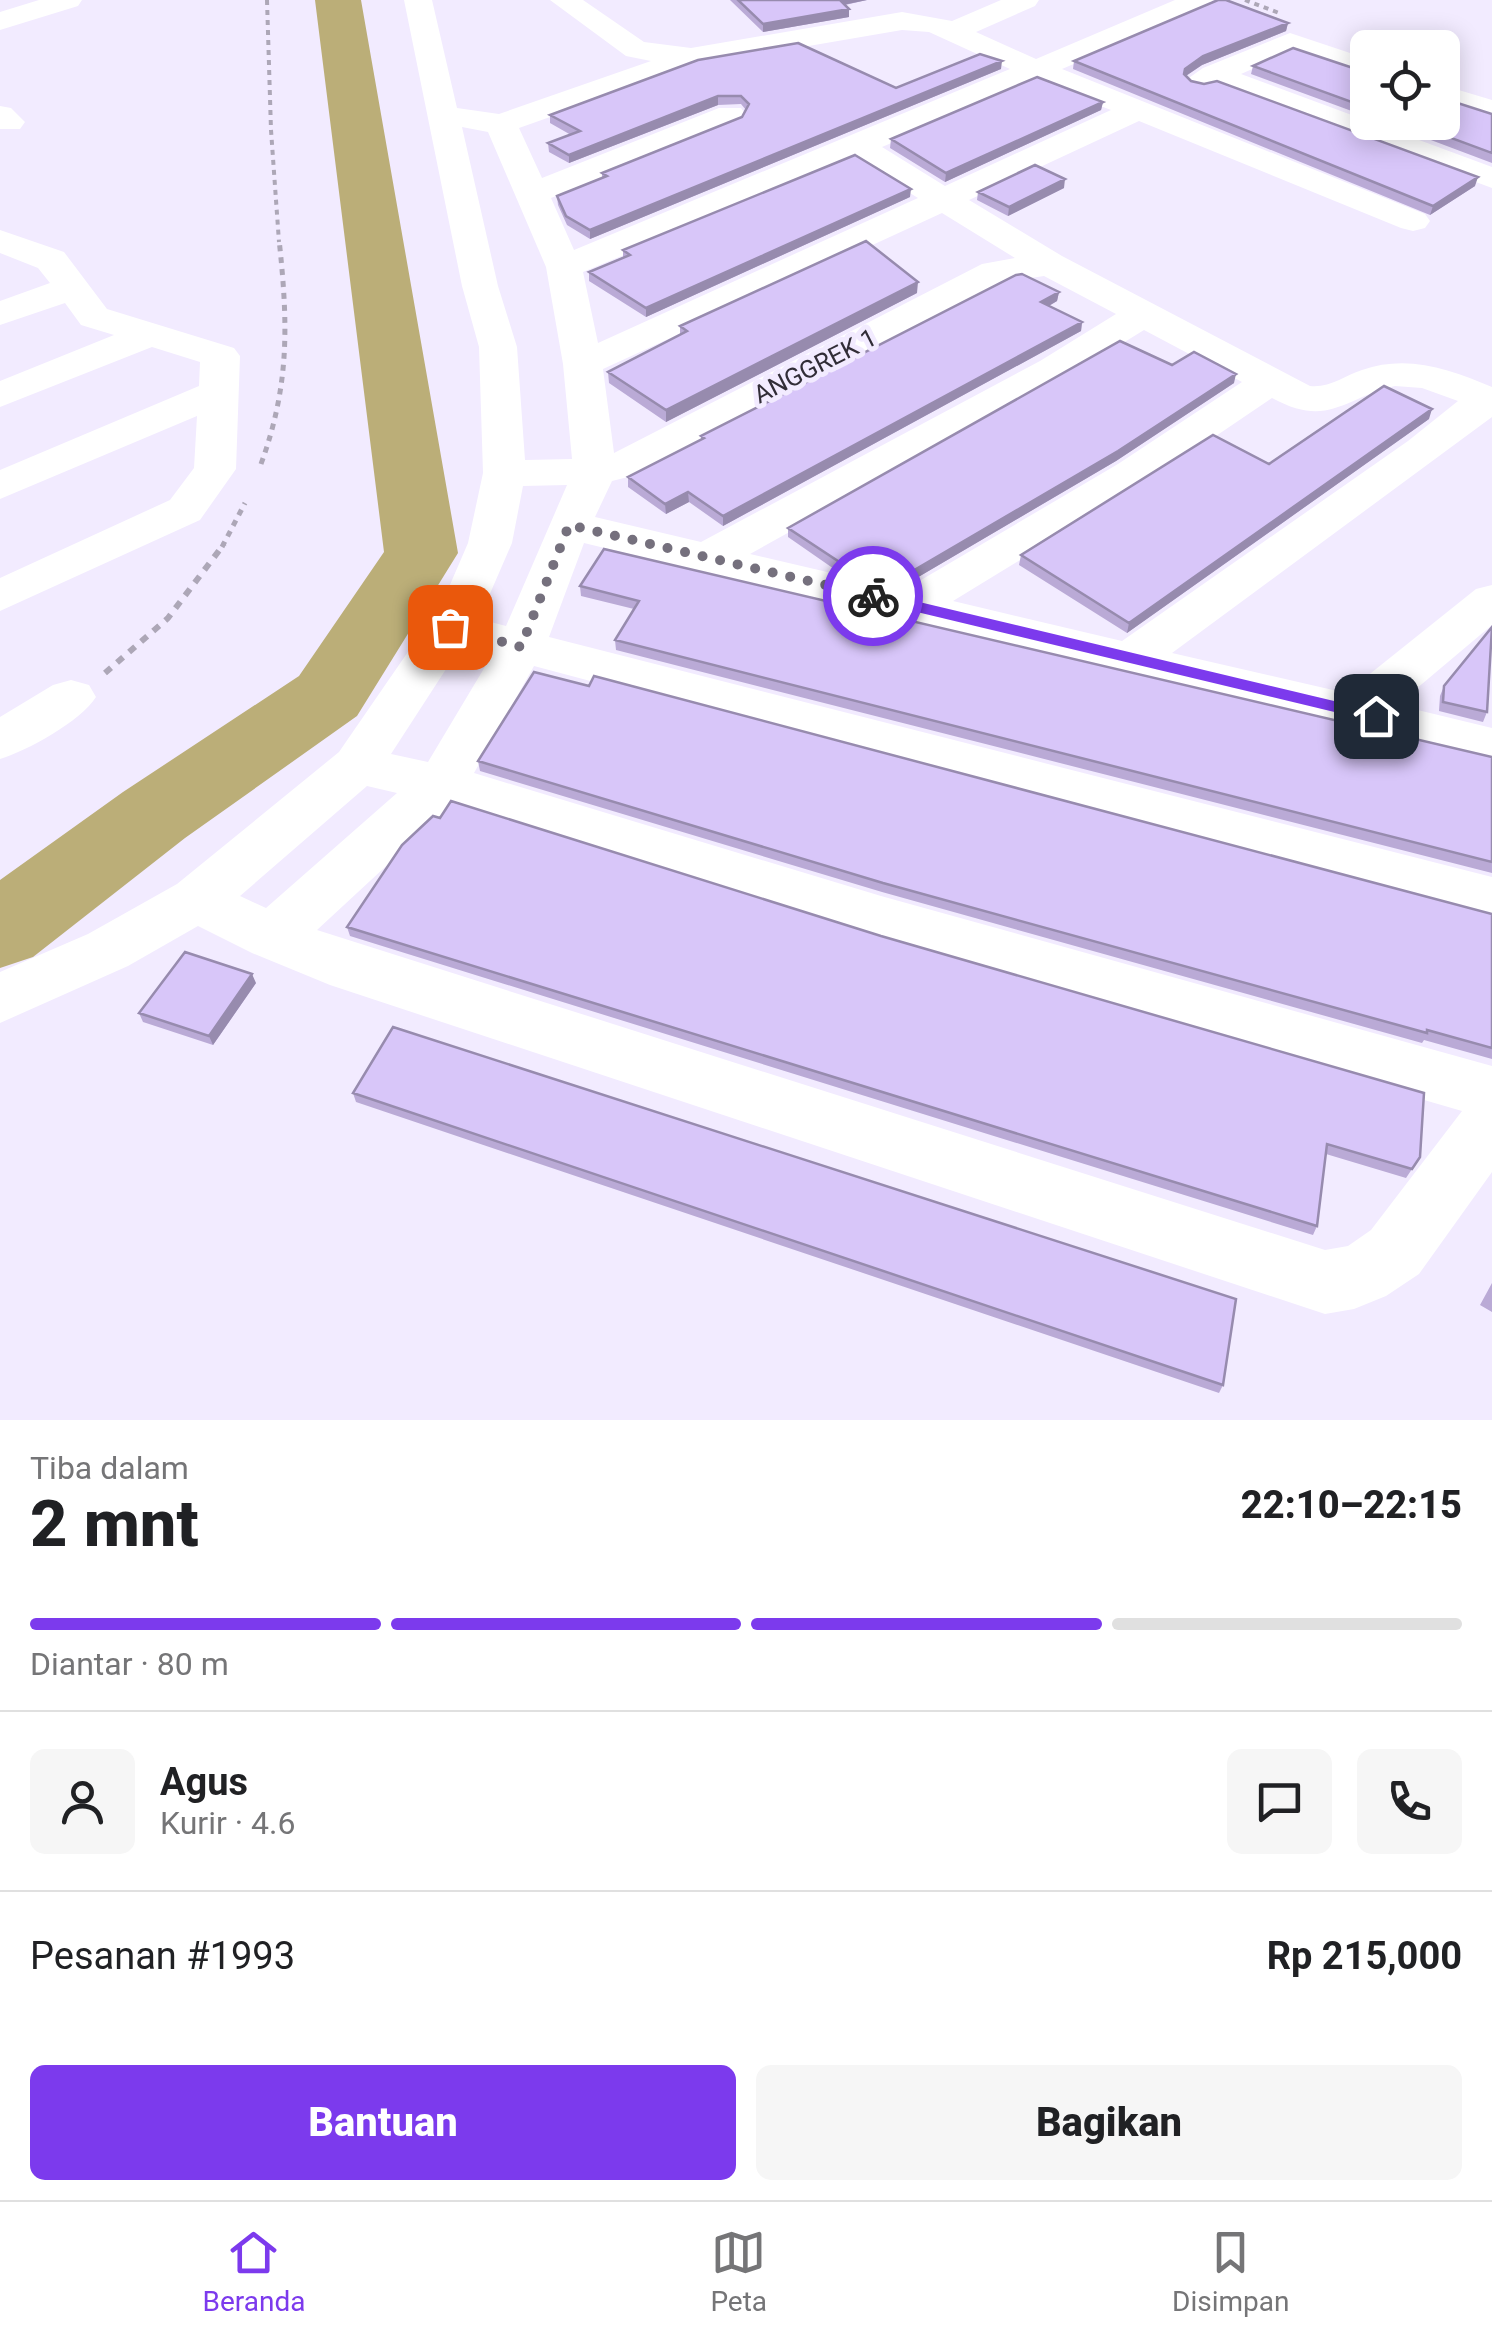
<!DOCTYPE html>
<html lang="id">
<meta charset="utf-8">
<style>
:root{--surface:#fff;--page:#f6f6f6;--text:#202124;--muted:#757577;--line:#e0e0e0;--accent:#7c3aed}
body{margin:0;font-family:Roboto,sans-serif;background:var(--page);color:var(--text);height:100vh;display:flex;flex-direction:column;font-size:38px;white-space:nowrap}
*{box-sizing:border-box;margin:0}
p{font-size:32px;color:var(--muted)}
.icon{flex:none;width:55px;height:55px;fill:none;stroke:currentColor;stroke-width:2;stroke-linecap:round;stroke-linejoin:round}
.map{position:relative;height:1420px;overflow:hidden}
.panel{display:flex;flex-direction:column;background:var(--surface);flex:1}
.panel>*{flex:none}
.controls{position:absolute;left:1350px;top:30px;display:grid;gap:20px}
.controls a{display:grid;place-items:center;width:110px;height:110px;border-radius:15px;background:var(--surface);box-shadow:0 5px 25px #0003;font-size:50px}
.pin{position:absolute;display:grid;place-items:center;width:85px;height:85px;color:#fff;margin:-42px;border-radius:20px;box-shadow:0 5px 15px #0006}
.courier{position:absolute;display:grid;place-items:center;width:100px;height:100px;margin:-50px;border:8px solid #7c3aed;border-radius:50%;background:#fff;color:#222;box-shadow:0 2px 12px #0007}
.overview em{font-style:normal;font-weight:800}
.overview div{display:flex;flex-direction:column-reverse}
.overview{display:flex;align-items:center;justify-content:space-between;height:170px;padding:0 30px}
h1{font-size:65px;font-weight:800;line-height:75px}
.bar{display:grid;grid-template-columns:repeat(4,1fr);gap:15px 10px;align-content:center;height:120px;padding:0 30px}
.bar i{height:12px;border-radius:8px;background:var(--line)}
.bar .active{background:var(--accent)}
.bar p{grid-column:span 4}
.line{display:flex;align-items:center;gap:25px;padding:0 30px;border-top:2px solid var(--line)}
.line div{flex:1}
.round{display:grid;place-items:center;flex:none;width:105px;height:105px;border-radius:15px;background:var(--page)}
.cta{display:flex;gap:20px;margin-top:auto;padding:20px 30px}
.cta a{flex:1;height:115px;border-radius:15px;background:var(--accent);color:#fff;font-size:40px;font-weight:800;line-height:115px;text-align:center}
.cta a+a{background:var(--page);color:var(--text)}
.menu{display:flex;justify-content:space-around;align-items:center;height:140px;border-top:2px solid var(--line);background:var(--surface);font-size:28px;color:var(--muted)}
.menu a{display:grid;justify-items:center;gap:5px}
.menu .active{color:var(--accent)}
.map>svg:first-child{display:block}
</style>
<div class="map">
<svg width="1492" height="1420" viewBox="0 0 1492 1420">
<rect width="100%" height="100%" fill="#f2ebff"/>
<g fill="none" stroke-linecap="round" stroke-linejoin="round">
<path fill="#bbae78" fill-rule="evenodd" d="M315,0H361L458,553L357,716L185,838L33,957L0,968V880L123,792L299,676L384,552Z"/>
<path stroke="#ada7b7" stroke-width="4" stroke-dasharray="5 5" stroke-linecap="butt" d="M267,0L271,130L279,242
M1245,0L1279,13"/>
<path stroke="#ada7b7" stroke-width="5" stroke-dasharray="6 6" stroke-linecap="butt" d="M261,464C290,384 288,323 279,239
M222,547L245,503"/>
<path stroke="#ada7b7" stroke-width="6" stroke-dasharray="8 8" stroke-linecap="butt" d="M105,673L168,618L224,544"/>
<path fill="#fff" fill-rule="evenodd" d="M39,0H82L78,6L0,30V12Z
M404,0H432L457,108L499,114L651,61L626,56L550,0H583L644,42L691,48L902,12L952,21L1001,0H1039L1035,6L976,32L1036,59L1175,0H1213L1209,6L1062,69L1425,214L1430,221L1425,228L1413,231L1401,228L1139,121L969,200L1062,256L1310,386C1330,388 1344,376 1362,370C1407,354 1450,369 1492,387V417L1172,653L1346,693L1476,589L1492,585V625L1397,705L1492,728V764L584,543L549,637L1492,877V921L534,666L474,773L881,896L1492,1066V1172L1419,1274L1386,1296L1354,1309L1325,1314L330,985L252,953L198,926L128,966L0,1023V972L88,934L177,884L339,752L443,601L468,543L483,473L479,347L462,286ZM902,30L929,32L1010,69L574,250L551,198L741,122L746,115L741,108H719L542,178L519,128L697,65ZM1036,81L1111,110L945,186L882,147ZM462,127L488,132L546,267L563,364L572,459L525,460L517,347L498,286ZM855,159L918,198L598,343L583,272ZM942,213L1015,258L982,264L614,453L603,369ZM1044,276L1116,314L1040,361L701,542L595,517L612,481L636,475L1004,282ZM1144,330L1242,382L1118,464L904,590L750,554L1068,377ZM1395,386L1422,388L1458,401L1408,441L1122,641L953,601L1148,482L1272,398C1329,429 1345,397 1395,386ZM567,485L506,626L479,619L512,543L523,486ZM461,646L492,655L428,762L391,754ZM367,786L397,793L266,908L240,896ZM451,806L881,942L1462,1111L1371,1230L1348,1246L1325,1250L317,930Z
M1290,33L1368,59V78L1291,52L1241,74L1492,167V188L1215,85L1201,89L1190,86L1186,80L1203,68Z
M1442,85L1492,100V119L1442,104Z
M0,106L11,108L25,122L20,129H0Z
M0,230L64,252L107,309L234,348L240,356L236,469L200,520L0,611V578L170,500L194,468L197,416L0,499V470L199,386L200,362L152,347L0,407V381L114,335L81,325L65,303L0,325V301L50,283L38,268L0,253Z
M71,680L89,685L96,697C81,721 27,751 0,759V717L53,685Z"/>
</g>
<path fill="#baaad6" d="M730,0H867L845,5L849,9V17L763,32Z
M1288,23L1286,31L1202,65L1186,76L1191,81L1475,186L1430,215L1073,69L1074,61Z
M698,60L896,88L1001,69L590,239L567,225L558,205L557,196L602,178V173L742,117L746,110L741,104L718,105L569,163L549,152L548,143L571,135L550,123V115Z
M1253,66L1368,73V117L1251,74Z
M1103,102L1101,110L945,182L890,148L891,139Z
M1492,114V163L1383,122H1442Z
M1064,188L1008,216L977,200L978,192Z
M910,197L646,317L589,281V272L623,257V250Z
M1059,292L1057,301L1049,306L1082,322L1081,331L723,526L689,502L666,514L628,487V477L701,440V436Z
M917,293L666,422L609,383L608,372L680,335V326Z
M1172,365L1234,383L1116,461L903,586L837,571L788,537V528Z
M1429,419L1127,633L1019,565L1021,555Z
M580,586L1492,757V873L616,650L615,640L634,609L581,596Z
M1444,686L1487,712L1483,722L1439,711L1440,696Z
M478,761L1492,914V1059L1424,1040L1422,1043L882,892L480,771Z
M347,927L1420,1157L1406,1178L1326,1154L1317,1226L1313,1235L350,936Z
M256,983L213,1045L143,1022L139,1013Z
M353,1093L1223,1385L1219,1393L356,1102Z
M1492,1283V1312L1480,1305Z"/>
<path fill="#978bae" d="M838,0H867L838,6Z
M849,9V17L763,32V24Z
M1288,23L1286,31L1202,65L1184,77L1185,69L1203,56Z
M1002,61L1001,69L590,239V230Z
M718,96V105L569,163V155Z
M1103,102L1101,110L945,182L946,173Z
M1478,177L1475,186L1430,215L1433,206Z
M1065,179L1064,188L1008,216L1009,207Z
M911,189L910,197L646,317V308Z
M918,282L917,293L666,422V410Z
M1059,292L1057,301L1040,311L1041,302Z
M1082,322L1081,331L723,526V516Z
M1236,374L1234,383L1116,461L903,586L904,576Z
M1432,409L1429,419L1127,633L1129,623Z
M688,492L689,502L666,514L665,504Z
M252,974L256,983L213,1045L209,1036Z"/>
<path fill="#d8c6f9" stroke="#978bae" stroke-width="2.5" d="M738,0H840L849,9L763,24Z
M1218,0H1226L1288,23L1203,56L1185,69L1184,74L1191,81L1204,84L1217,81L1478,177L1433,206L1074,61Z
M798,43L896,88L980,54L1002,61L590,230L566,216L557,196L607,176L602,173L742,117L749,104L741,96H718L569,155L548,143L580,131L550,115L698,60Z
M1293,48L1368,73V108L1253,66Z
M1037,77L1103,102L946,173L891,139Z
M1442,98L1492,114V153L1408,122H1442Z
M855,155L911,189L646,308L589,272L630,255L623,250Z
M1035,165L1065,179L1009,207L978,192Z
M866,241L918,282L666,410L608,372L687,331L680,326Z
M1022,274L1059,292L1041,302L1082,322L723,516L688,492L665,504L628,477L704,438L701,436L1016,275Z
M1120,341L1172,365L1194,352L1236,374L1118,451L904,576L838,561L788,528Z
M1384,386L1432,409L1129,623L1021,555L1213,435L1269,464Z
M604,549L1492,757V862L615,640L639,601L580,586Z
M1492,627L1487,712L1443,702L1444,686Z
M534,672L589,686L594,676L1492,914V1048L1427,1030V1033L883,883L478,761Z
M451,801L881,936L1424,1093L1420,1157L1412,1169L1327,1144L1317,1226L347,927L402,845L433,816L440,818Z
M185,952L252,974L209,1036L139,1013Z
M393,1027L1236,1299L1223,1385L353,1093Z"/>
<path fill="#7c3aed" d="M873,591L1376,711L1384,716L1376,722L867,600L865,596Z"/>
<g fill="none" stroke-linecap="round" stroke-linejoin="round">
<path stroke="#75707d" stroke-width="10" stroke-dasharray="0 18" d="M450,627L521,647L569,525L873,596"/>
</g>
<g text-anchor="middle" dominant-baseline="central" stroke-width="10" stroke-linejoin="round" paint-order="stroke">
<g font-size="25" fill="#312d37" stroke="#f2ebff">
<text transform="translate(815 366) rotate(-27)">ANGGREK 1</text>
</g>
</g>
</svg>
<div class="controls">
<a><svg class="icon" aria-label="locate" viewBox="0 0 24 24"><circle cx="12" cy="12" r="6"/><path d="M12 2v4M12 18v4M2 12h4M18 12h4"/></svg></a>
</div>
<div class="pin" style="left:450px;top:627px;background:#ea580c"><svg class="icon" aria-label="bag" viewBox="0 0 24 24"><path d="M5 8h14l-1 12H6zM9 8a3 3 0 0 1 6 0"/></svg></div>
<div class="pin" style="left:1376px;top:716px;background:#1f2937"><svg class="icon" aria-label="home" viewBox="0 0 24 24"><path d="M3 11l9-7 9 7M6 9v11h12V9"/></svg></div>
<div class="courier" style="left:873px;top:596px"><svg class="icon" aria-label="bike" viewBox="0 0 24 24"><circle cx="6" cy="16" r="4"/><circle cx="18" cy="16" r="4"/><path d="M6 16l4-8h5l3 8M10 8l3 8H6M13 5h3"/></svg></div>
</div>
<section class="panel">
<div class="overview"><div><h1>2 mnt</h1><p>Tiba dalam</p></div><em>22:10–22:15</em></div>
<div class="bar"><i class="active"></i><i class="active"></i><i class="active"></i><i></i><p>Diantar · 80 m</p></div>
<div class="line" style="height:180px"><a class="round"><svg class="icon" aria-label="person" viewBox="0 0 24 24"><circle cx="12" cy="8" r="4"/><path d="M4 21q1-7 8-7t8 7"/></svg></a><div><b>Agus</b><p>Kurir · 4.6</p></div><a class="round"><svg class="icon" aria-label="chat" viewBox="0 0 24 24"><path d="M4 5h16v11H9l-5 4z"/></svg></a><a class="round"><svg class="icon" aria-label="phone" viewBox="0 0 24 24"><path d="M5 4h4l2 5-3 2q2 4 5 5l2-3 5 2v4C11 20 4 13 5 4z"/></svg></a></div>
<div class="line" style="height:130px"><div>Pesanan #1993</div><b>Rp 215,000</b></div>
<div class="cta"><a>Bantuan</a><a>Bagikan</a></div>
</section>
<nav class="menu">
<a class="active"><svg class="icon" aria-label="home" viewBox="0 0 24 24"><path d="M3 11l9-7 9 7M6 9v11h12V9"/></svg>Beranda</a>
<a><svg class="icon" aria-label="map" viewBox="0 0 24 24"><path d="M3 6l6-2 6 2 6-2v14l-6 2-6-2-6 2zM9 4v14M15 6v14"/></svg>Peta</a>
<a><svg class="icon" aria-label="saved" viewBox="0 0 24 24"><path d="M7 4h10v16l-5-4-5 4z"/></svg>Disimpan</a>
</nav>
